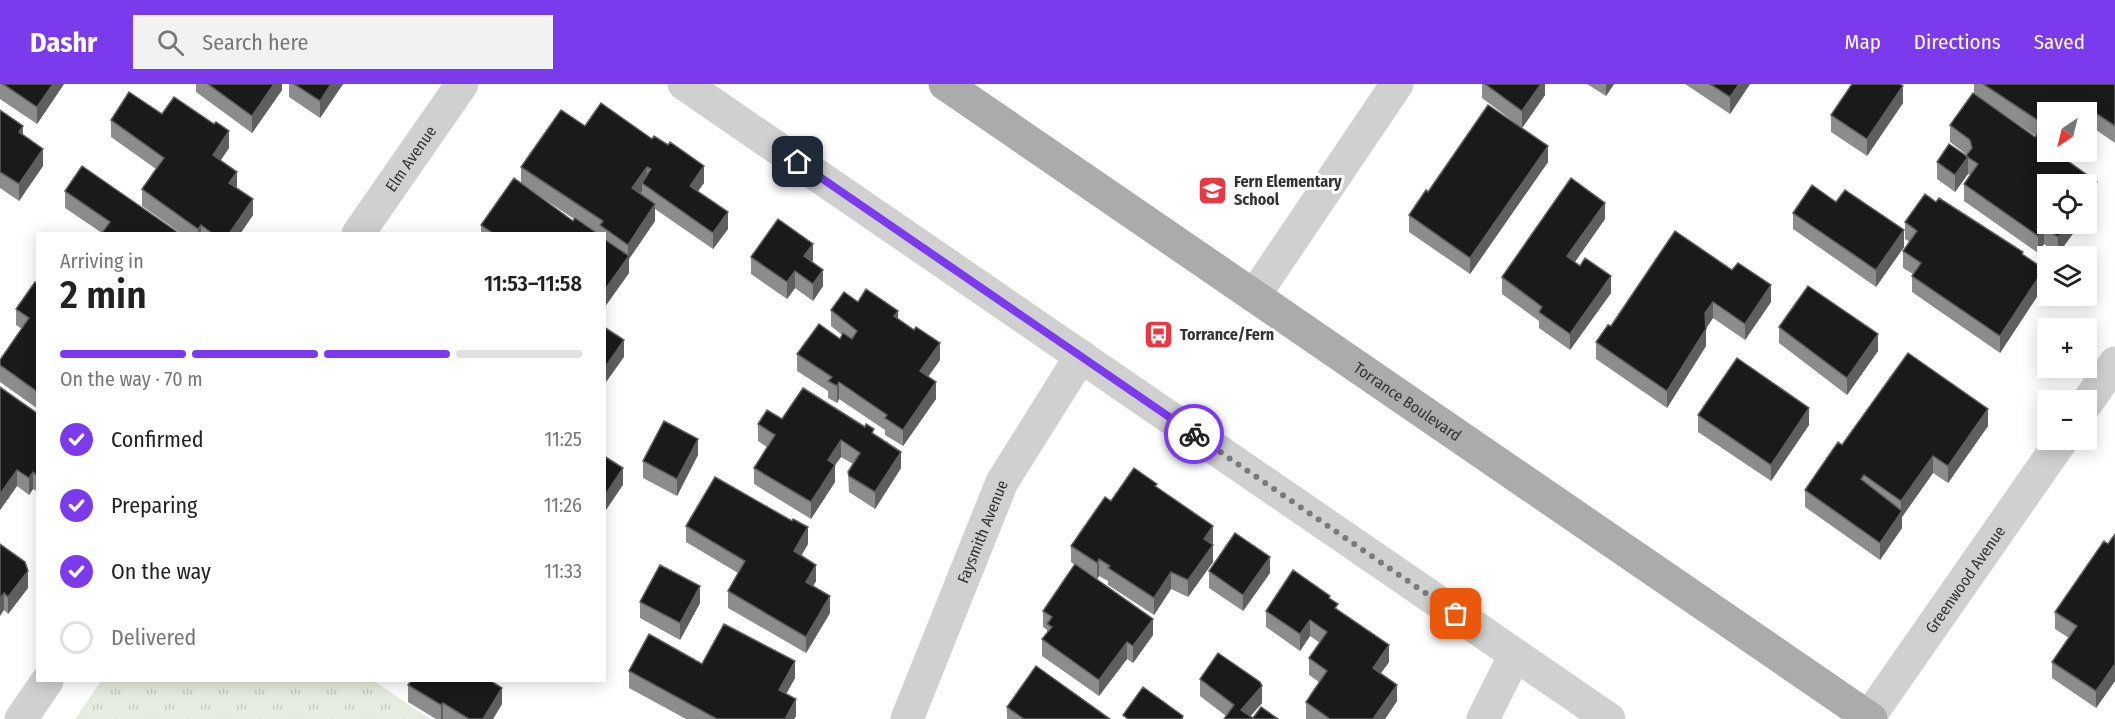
<!DOCTYPE html>
<meta charset="utf-8">
<style>
:root{--surface:#fff;--page:#f2f2f2;--text:#222;--muted:#767676;--line:#e0e0e0;--accent:#7c3aed}
body{margin:0;font-family:"Fira Sans Condensed",sans-serif;background:var(--page);color:var(--text);height:100vh;display:flex;flex-direction:column;font-size:22px;white-space:nowrap}
*{box-sizing:border-box;margin:0}
p{font-size:20px;color:var(--muted)}
.icon{flex:none;width:33px;height:33px;fill:none;stroke:currentColor;stroke-width:2;stroke-linecap:round;stroke-linejoin:round}
.map{position:relative;flex:1;overflow:hidden}
.side{position:absolute;left:36px;top:148px;width:570px;height:450px;display:flex;flex-direction:column;background:var(--surface);border-radius:0px;box-shadow:0 3px 15px #0003}
.side>*{flex:none}
.needle{width:39px;rotate:215deg}
.fabs{position:absolute;left:2037px;top:18px;display:grid;gap:12px}
.fabs a{display:grid;place-items:center;width:60px;height:60px;border-radius:0px;background:var(--surface);box-shadow:0 3px 15px #0003;font-size:30px}
.pin{position:absolute;display:grid;place-items:center;width:51px;height:51px;color:#fff;margin:-26px;border-radius:12px;box-shadow:0 3px 9px #0006}
.courier{position:absolute;display:grid;place-items:center;width:60px;height:60px;margin:-30px;border:4px solid #7c3aed;border-radius:50%;background:#fff;color:#222;box-shadow:0 2px 8px #0007}
.head em{font-style:normal;font-weight:600}
.head div{display:flex;flex-direction:column-reverse}
.head{display:flex;align-items:center;justify-content:space-between;height:102px;padding:0 24px}
h1{font-size:39px;font-weight:600;line-height:45px}
.bar{display:grid;grid-template-columns:repeat(4,1fr);gap:9px 6px;align-content:center;height:72px;padding:0 24px}
.bar i{height:8px;border-radius:4px;background:var(--line)}
.bar .current{background:var(--accent)}
.bar p{grid-column:span 4}
ol{padding:0 24px;list-style:none}
li{display:flex;align-items:center;gap:18px;height:66px}
li p{margin-inline-start:auto}
li .icon{padding:6px;border-radius:50%;background:var(--accent);color:#fff;stroke-width:4}
li:last-child{color:var(--muted)}
li i{width:33px;height:33px;border:3px solid var(--line);border-radius:50%}
header{display:flex;align-items:center;gap:36px;box-sizing:border-box;height:84px;padding:0 30px;background:var(--accent);color:#fff}
header strong{font-size:28px}
nav{display:flex;gap:33px;margin-inline-start:auto;font-size:21px}
.search{width:420px;height:54px;background:var(--page);display:flex;align-items:center;gap:15px;box-sizing:border-box;padding:0 21px;border-radius:0px;color:var(--muted);font-size:22px}
.map>svg:first-child{display:block}
</style>
<header>
<strong>Dashr</strong>
<div class="search"><svg class="icon" aria-label="search" viewBox="0 0 24 24"><circle cx="10" cy="10" r="6"/><path d="M15 15l6 6"/></svg>Search here</div>
<nav><a>Map</a><a>Directions</a><a>Saved</a></nav>
</header>
<div class="map">
<svg width="2115" height="635" viewBox="0 0 2115 635">
<defs>
<pattern id="grass-tufts" width="24" height="20" patternUnits="userSpaceOnUse" patternTransform="scale(1.5)"><rect width="24" height="20" fill="#e6ecdf"/><path d="M3 7l-1-3M5 7V3M7 7l1-3M15 17l-1-3M17 17v-4M19 17l1-3" fill="none" stroke="#c6cbc0"/></pattern>
</defs>
<rect width="100%" height="100%" fill="#fff"/>
<path fill="url(#grass-tufts)" d="M101,597H374L430,635H75Z"/>
<g fill="none" stroke-linecap="round" stroke-linejoin="round">
<g stroke="#d0d0d0" stroke-width="33">
<path d="M684,0L1609,635"/>
<path id="s1" d="M358,150L462,0"/>
<path d="M1254,212L1397,0"/>
<path d="M2086,320L2115,279"/>
<path id="s2" d="M1869,633L2062,356"/>
<path d="M21,635L47,597"/>
<path id="s3" d="M907,635L1002,398L1081,272"/>
<path d="M1483,635L1515,571"/>
</g>
<path stroke="#ababab" stroke-width="33" id="s4" d="M945,0L1871,635"/>
</g>
<path fill="#8c8c8c" fill-rule="evenodd" d="M0,0H64L37,40L0,15Z
M196,0H282V6L252,49L196,8Z
M289,0H343L320,34L289,13Z
M1482,0H1545V11L1522,44L1482,14Z
M1587,0H1614L1606,12Z
M1685,0H1750L1730,30Z
M1974,0H2115V59L2086,39V28H2048V60L2045,58V60L2097,115L2048,140H2080L2058,170L2044,160L2038,169L1964,117V100L1970,91L1968,90L1955,108L1937,95V78L1966,72L1967,71L1950,58V41L1974,10ZM1987,19L2036,52L2035,53Z
M1903,19L1867,72L1831,48V31Z
M0,26L23,51L43,82L19,117L0,104Z
M162,30L229,64L220,76L253,131L240,150H182L142,122V105L156,85L111,53V36Z
M585,42L652,55L704,99L698,107L728,145L713,165L655,125V137L629,175V189L604,224V150H481V141L521,99V83ZM526,103L574,135L573,137Z
M2059,68H2075L2074,69L2064,71Z
M1548,78L1470,190L1409,148V131L1428,108Z
M65,107L180,150L102,149L65,124Z
M1836,118L1904,163L1876,203L1793,145V129Z
M1936,118L2023,171L2044,202L2000,269L1912,208V192L1913,190L1903,184V167L1910,158L1905,155V138Z
M1605,135L1575,178L1611,209L1570,266L1539,244V237L1502,210V193Z
M751,173L813,176L812,178L823,202L813,217L795,204L787,215L751,190Z
M1732,186L1771,218L1745,256L1713,234L1706,244V262L1667,324L1596,275V258L1611,242Z
M38,200V325L0,298V276L22,245L16,241V225Z
M858,218L898,235L940,276L928,293L936,315L903,362L885,351V346L839,315L837,319L828,314V307L797,287V270L840,255L842,251L831,242V226Z
M1779,243L1878,267L1847,311L1779,259Z
M0,303L38,330V408L33,405L29,411L17,402L0,426Z
M1698,331L1809,341L1771,397L1698,348Z
M782,335L874,351L901,384L875,425L849,408L848,388L853,380L841,373L835,381V398L811,435L754,400V384L767,363L758,357V340Z
M1988,342L1948,399L1933,389L1902,433V444L1880,476L1805,423V406L1842,361Z
M698,371L677,412L643,394V377Z
M1157,404L1213,459L1212,461L1213,478L1188,513L1171,505L1154,531L1108,501V497L1099,492L1097,495L1153,551L1133,579L1127,575L1099,612L1042,572V555L1047,549V546L1043,543V527L1075,481L1071,478V462L1111,417Z
M686,442L808,460L801,472L816,497L813,502L830,529L806,569L728,524V507L738,489L686,458Z
M2115,450V597L2096,624L2052,594V578L2069,554L2055,545V528Z
M0,460L28,504L8,530L4,526Z
M1209,487L1270,489L1243,527L1209,504Z
M1330,515L1338,526L1389,578L1381,589L1397,617L1385,635H1306V618L1319,598L1309,591V574L1320,559L1310,552L1300,567L1266,543V527Z
M640,518L700,519L680,556L640,534Z
M702,580L795,594L786,610L796,632L794,635H686L629,604V587Z
M1200,595L1262,619L1250,632L1253,634L1224,635L1226,632L1200,612Z
M408,601L502,620L493,635H436L408,618Z
M1007,623L1110,635H1007Z"/>
<path fill="#5f5f5f" d="M53,0H64L37,40V23Z
M274,0H282V6L252,49V32Z
M331,0H343L320,34V17Z
M1541,0H1545V11L1522,44V27Z
M1606,0H1614L1606,12Z
M1739,0H1750L1730,30V13Z
M1903,2V19L1867,72V55Z
M2085,22V28H2081Z
M23,42V59L19,48Z
M229,47V64L213,88V71Z
M1548,62V78L1470,190V174Z
M43,65V82L19,117V100Z
M1968,73V90L1955,108V91Z
M704,82V99L690,118V102Z
M647,83V99H642V107L632,121V104Z
M237,88V104L229,99Z
M2097,98V115L2086,130V113Z
M253,115V131L240,150H229Z
M1605,119V135L1567,189V172Z
M655,120V137L629,175V189L604,224V207L628,174V161Z
M728,128V145L713,165V149Z
M2068,140H2080L2058,170V153Z
M201,141V150H198V145Z
M2044,144V160L2038,169V152Z
M1904,146V163L1876,203V186Z
M813,160V176L804,189V172Z
M2044,185V202L2000,269V252Z
M823,186V202L813,217V200Z
M795,187V204L787,215V198Z
M1611,192V209L1570,266V250Z
M1771,201V218L1745,256V240Z
M1713,218V234L1705,246V229Z
M898,227V243L894,232Z
M1706,245V262L1667,324V307Z
M1878,250V267L1847,311V294Z
M624,256V273L604,301V285Z
M940,259V276L920,304V287Z
M839,298V315L837,319V302Z
M936,298V315L903,362V346Z
M1809,324V341L1771,397V381Z
M1988,325V342L1948,399V382Z
M698,355V371L677,412V395Z
M841,356V373L835,381V398L811,435V418L828,376Z
M901,368V384L875,425V408Z
M1933,372V389L1902,433V444L1880,476V459L1901,429V417Z
M623,384V401L604,429V413Z
M17,386V402L0,426V410Z
M33,388V405L29,411V394Z
M1213,442V459L1204,472V455Z
M808,443V460L794,484V467Z
M1213,461V478L1188,513V496Z
M1270,473V489L1243,527V511Z
M1099,475V492L1097,495V479Z
M816,481V497L806,515V498Z
M28,487V504L8,530V513Z
M1171,488V505L1154,531V514Z
M700,502V519L680,556V539Z
M4,509V526L0,532V515Z
M830,512V529L806,569V553Z
M1153,535V551L1133,579V562Z
M1310,536V552L1300,567V550Z
M1127,558V575L1099,612V596Z
M1389,561V578L1373,600V584Z
M795,577V594L779,623V606Z
M2115,580V597L2096,624V607Z
M1397,601V617L1385,635H1373Z
M1262,602V619L1248,635L1241,626Z
M502,604V620L493,635H483Z
M796,615V632L794,635H785Z
M443,619V635H441V621Z"/>
<path fill="#1a1a1a" stroke="#5f5f5f" stroke-width="1.5" d="M3,0H53L37,23Z
M208,0H274L252,32Z
M294,0H331L320,17Z
M1485,0H1541L1522,27Z
M1710,0H1739L1730,13Z
M1852,0H1900L1903,2L1867,55L1831,31Z
M1983,0H2115V42L2085,22L2081,28H2048V43Z
M129,8L162,30L174,13L214,40L216,38L229,47L213,71L237,88L229,99L253,115L229,150H213L201,141L198,145L142,105L164,74L111,36Z
M1973,9L2035,53L2037,50L2045,55L2042,59L2048,62V68H2055L2097,98L2086,113V100H2048V140H2068L2058,153L2044,144L2038,152L1964,100L1978,80L1966,72L1972,64L1970,56L1950,41Z
M601,19L652,55L654,52L668,61L670,58L704,82L690,102L728,128L713,149L642,99L651,85L647,83L632,104L655,120L628,161L600,141L603,137L521,83L561,26L585,42Z
M1488,21L1548,62L1470,174L1409,131L1426,106L1428,108Z
M0,26L23,42L19,48L43,65L19,100L0,88Z
M1949,60L1968,73L1955,91L1937,78Z
M82,82L180,150H101L110,138L65,107Z
M514,94L573,137L575,134L598,150H494L481,141Z
M1571,94L1605,119L1567,172L1580,182L1585,174L1611,192L1570,250L1539,228L1542,223L1502,193Z
M1812,101L1836,118L1845,106L1904,146L1876,186L1793,129Z
M1925,110L1936,118L1939,114L2023,168L2022,170L2044,185L2000,252L1912,192L1921,179L1903,167L1917,147L1905,138Z
M778,135L813,160L804,172L823,186L813,200L795,187L787,198L751,173Z
M1675,147L1732,186L1738,179L1771,201L1745,240L1713,218L1705,229L1706,245L1667,307L1596,258L1608,241L1611,242Z
M604,155L629,172L604,207Z
M35,198L38,200V308L0,281V276L29,234L16,225Z
M1808,202L1878,250L1847,294L1779,243Z
M866,205L898,227L894,232L914,246L916,243L940,259L920,287L936,298L903,346L885,334L887,331L839,298L837,302L828,297L832,293L797,270L819,240L840,255L843,249L852,255L857,247L831,226L844,208L858,218Z
M604,243L624,256L604,285Z
M1908,269L1988,325L1948,382L1933,372L1901,417L1864,391L1861,395L1902,427L1880,459L1805,406L1838,358L1842,361Z
M1737,274L1809,324L1771,381L1698,331Z
M0,303L38,330V392L33,388L29,394L17,386L0,410Z
M803,304L865,343L866,340L874,345L872,349L901,368L875,408L849,392L848,388L860,369L841,356L828,376L835,381L811,418L754,384L775,351L758,340L767,326L782,335Z
M664,337L698,355L677,395L643,377Z
M604,372L623,384L604,413Z
M1134,384L1157,400L1155,402L1213,442L1204,455L1213,461L1188,496L1171,488L1154,514L1108,484L1110,482L1099,475L1097,479L1071,462L1105,413L1111,417Z
M715,393L792,437L793,435L808,443L794,467L816,481L806,498L830,512L806,553L728,507L745,477L686,442Z
M1235,449L1270,473L1243,511L1209,487Z
M2115,450V580L2096,607L2052,578L2077,542L2055,528L2104,457L2108,460Z
M0,460L25,478L28,487L8,513L4,509L0,515Z
M1075,480L1153,535L1133,562L1127,558L1099,596L1042,555L1052,543L1047,540L1052,533L1043,527Z
M660,481L700,502L680,539L640,518Z
M1293,486L1330,512L1329,514L1338,520L1335,524L1389,561L1373,584L1397,601L1373,635H1330L1306,618L1327,587L1309,574L1327,548L1310,536L1300,550L1266,527Z
M724,540L795,577L779,606L796,615L785,635H717L629,587L649,550L702,580Z
M1218,569L1260,598L1262,602L1241,626L1253,634L1261,623L1278,635H1224L1234,621L1200,595Z
M1036,582L1110,635H1024L1007,623Z
M411,597H491L502,604L483,635H469L443,619L441,621L408,601Z
M1143,603L1183,632L1182,635H1128L1123,631Z"/>
<g fill="none" stroke-linecap="round" stroke-linejoin="round">
<path stroke="#7a7a7a" stroke-width="6" stroke-dasharray="0 10.8" d="M1194,350L1456,530"/>
<path stroke="#7c3aed" stroke-width="8" d="M798,78L1194,350"/>
</g>
<defs>
<symbol id="school-square" viewBox="-11 -11 22 22"><rect x="-9" y="-9" width="18" height="18" rx="4" fill="#e63946" stroke="#fff"/><path d="M0-5L7-2L0 1L-7-2ZM-4 1L0 2.5L4 1V4Q0 6-4 4Z" fill="#fff"/></symbol>
<symbol id="bus-square" viewBox="-11 -11 22 22"><rect x="-9" y="-9" width="18" height="18" rx="4" fill="#e63946" stroke="#fff"/><path d="M-5-6H5V4H4V6H2V4H-2V6H-4V4H-5ZM-3.5-4V0h7V-4ZM-3.5 1.2v1.5H-2V1.2ZM2 1.2v1.5H3.5V1.2Z" fill="#fff"/></symbol>
</defs>
<g fill-rule="evenodd">
<use href="#school-square" x="1196" y="90" width="33" height="33"/>
<use href="#bus-square" x="1142" y="234" width="33" height="33"/>
</g>
<g text-anchor="middle" dominant-baseline="central" stroke-width="6" stroke-linejoin="round" paint-order="stroke">
<g font-size="16" fill="#333" stroke="#fff">
<text stroke="none"><textPath href="#s1" startOffset="92">Elm Avenue</textPath></text>
<text stroke="none"><textPath href="#s4" startOffset="561">Torrance Boulevard</textPath></text>
<text stroke="none"><textPath href="#s3" startOffset="202">Faysmith Avenue</textPath></text>
<text stroke="none"><textPath href="#s2" startOffset="168">Greenwood Avenue</textPath></text>
</g>
<g font-size="16" font-weight="bold" fill="#333" stroke="#fff" text-anchor="start">
<text x="1234" y="97">Fern Elementary<tspan x="1234" dy="18">School</tspan></text>
<text x="1180" y="250">Torrance/Fern</text>
</g>
</g>
</svg>
<div class="fabs">
<a><svg class="needle" viewBox="-14 -14 28 28"><path d="M0-13l5 13h-10z" fill="#e53935"/><path d="M0 13l5-13h-10z" fill="#767676"/></svg></a>
<a><svg class="icon" aria-label="locate" viewBox="0 0 24 24"><circle cx="12" cy="12" r="6"/><path d="M12 2v4M12 18v4M2 12h4M18 12h4"/></svg></a>
<a><svg class="icon" aria-label="layers" viewBox="0 0 24 24"><path d="M12 4l9 5-9 5-9-5zM3 14l9 5 9-5"/></svg></a>
<a>+</a>
<a>−</a>
</div>
<div class="pin" style="left:1456px;top:530px;background:#ea580c"><svg class="icon" aria-label="bag" viewBox="0 0 24 24"><path d="M5 8h14l-1 12H6zM9 8a3 3 0 0 1 6 0"/></svg></div>
<div class="pin" style="left:798px;top:78px;background:#1f2937"><svg class="icon" aria-label="home" viewBox="0 0 24 24"><path d="M3 11l9-7 9 7M6 9v11h12V9"/></svg></div>
<div class="courier" style="left:1194px;top:350px"><svg class="icon" aria-label="bike" viewBox="0 0 24 24"><circle cx="6" cy="16" r="4"/><circle cx="18" cy="16" r="4"/><path d="M6 16l4-8h5l3 8M10 8l3 8H6M13 5h3"/></svg></div>
<section class="side">
<div class="head"><div><h1>2 min</h1><p>Arriving in</p></div><em>11:53–11:58</em></div>
<div class="bar"><i class="current"></i><i class="current"></i><i class="current"></i><i></i><p>On the way · 70 m</p></div>
<ol>
<li><svg class="icon" aria-label="check" viewBox="0 0 24 24"><path d="M5 12l5 5 9-10"/></svg>Confirmed<p>11:25</p></li>
<li><svg class="icon" aria-label="check" viewBox="0 0 24 24"><path d="M5 12l5 5 9-10"/></svg>Preparing<p>11:26</p></li>
<li><svg class="icon" aria-label="check" viewBox="0 0 24 24"><path d="M5 12l5 5 9-10"/></svg>On the way<p>11:33</p></li>
<li><i></i>Delivered</li>
</ol>
</section>
</div>
